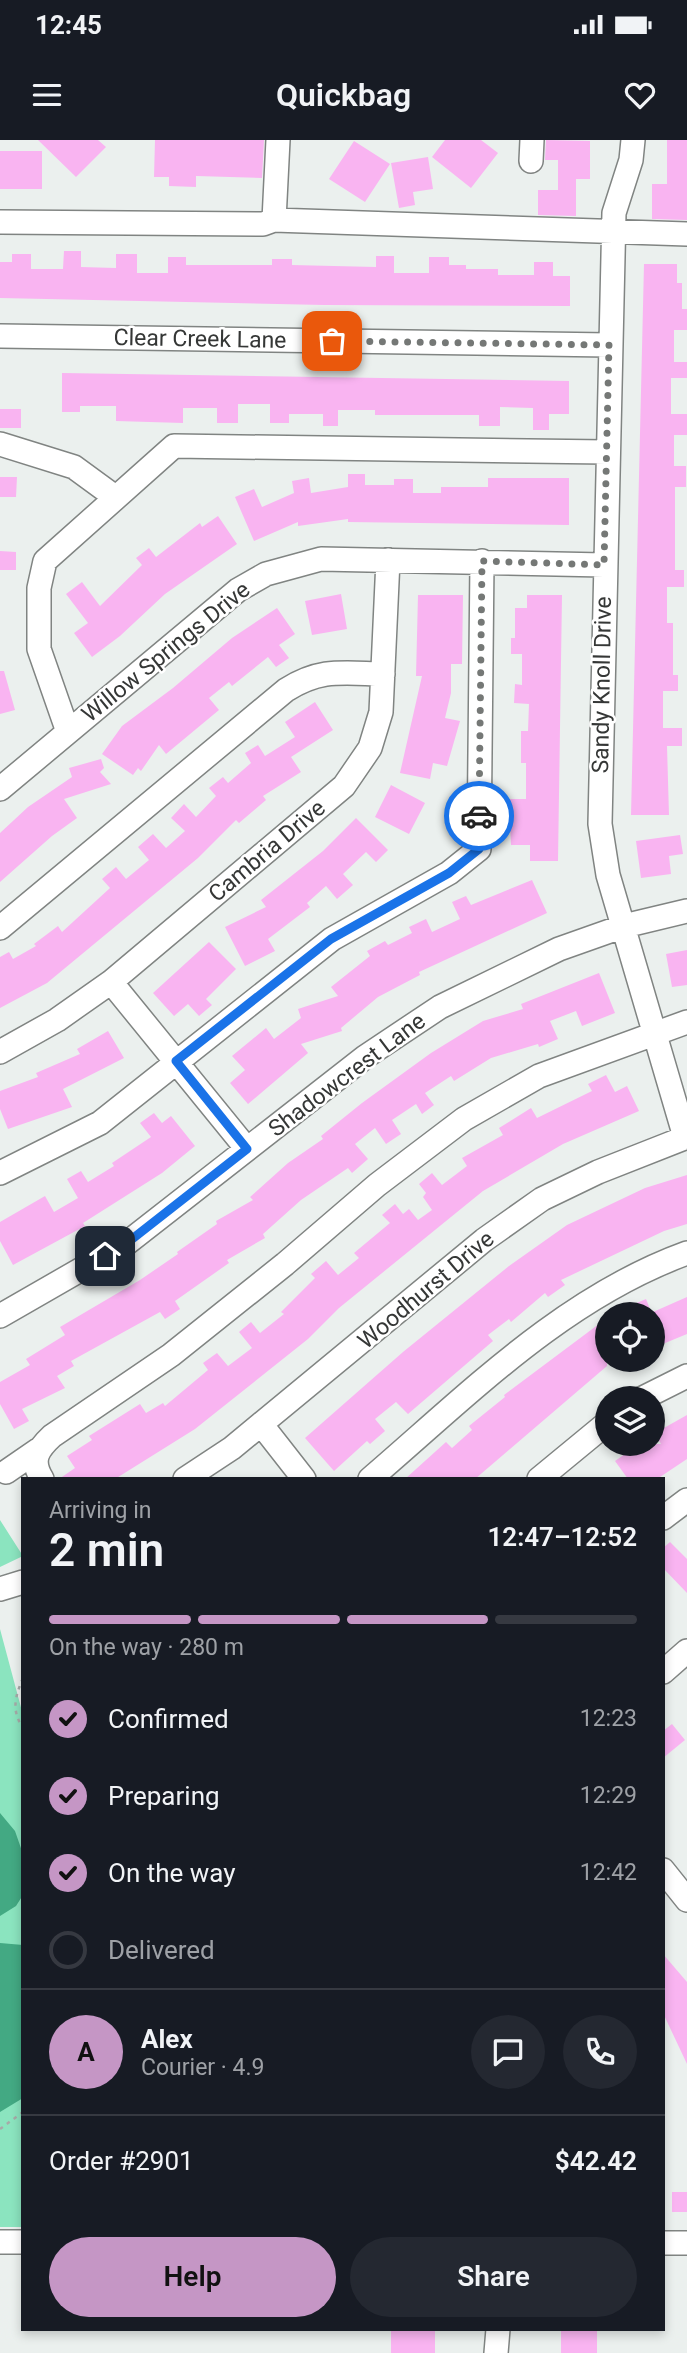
<!DOCTYPE html>
<meta charset="utf-8">
<style>
:root{--surface:#171b24;--page:#242831;--text:#f1f3f6;--muted:#9ea1a6;--line:#363941;--accent:#c596c5}
body{margin:0;font-family:Roboto,sans-serif;background:var(--page);color:var(--text);height:100vh;display:flex;flex-direction:column;font-size:26px;white-space:nowrap}
*{box-sizing:border-box;margin:0}
p{font-size:23px;color:var(--muted)}
.icon{flex:none;width:38px;height:38px;fill:none;stroke:currentColor;stroke-width:2;stroke-linecap:round;stroke-linejoin:round}
.map{position:relative;flex:1;overflow:hidden}
.details{position:absolute;left:21px;top:1337px;width:644px;height:854px;display:flex;flex-direction:column;background:var(--surface);border-radius:0px;box-shadow:0 4px 10px #0003}
.details>*{flex:none}
.controls{position:absolute;left:595px;top:1162px;display:grid;gap:14px}
.controls a{display:grid;place-items:center;width:70px;height:70px;border-radius:50%;background:var(--surface);box-shadow:0 4px 10px #0003;font-size:35px}
.pin{position:absolute;display:grid;place-items:center;width:60px;height:60px;color:#fff;margin:-30px;border-radius:14px;box-shadow:0 4px 10px #0006}
.courier{position:absolute;display:grid;place-items:center;width:70px;height:70px;margin:-35px;border:5px solid #1a73e8;border-radius:50%;background:#fff;color:#222;box-shadow:0 2px 9px #0007}
.overview em{font-style:normal;font-weight:600}
.overview div{display:flex;flex-direction:column-reverse}
.overview{display:flex;align-items:center;justify-content:space-between;height:119px;padding:0 28px}
h1{font-size:46px;font-weight:600;line-height:52px}
.bar{display:grid;grid-template-columns:repeat(4,1fr);gap:10px 7px;align-content:center;height:84px;padding:0 28px}
.bar i{height:9px;border-radius:5px;background:var(--line)}
.bar .on{background:var(--accent)}
.bar p{grid-column:span 4}
.line{display:flex;align-items:center;gap:18px;padding:0 28px;border-top:2px solid var(--line)}
.line div{flex:1}
.round{display:grid;place-items:center;flex:none;width:74px;height:74px;border-radius:37px;background:var(--page)}
ol{padding:0 28px;list-style:none}
li{display:flex;align-items:center;gap:21px;height:77px}
li p{margin-inline-start:auto}
li .icon{padding:7px;border-radius:50%;background:var(--accent);color:#111;stroke-width:4}
li:last-child{color:var(--muted)}
li i{width:38px;height:38px;border:4px solid var(--line);border-radius:50%}
.primary-button{display:flex;gap:14px;margin-top:auto;padding:14px 28px}
.primary-button a{flex:1;height:80px;border-radius:42px;background:var(--accent);color:#111;font-size:28px;font-weight:600;line-height:80px;text-align:center}
.primary-button a+a{background:var(--page);color:var(--text)}
.status{display:flex;justify-content:space-between;align-items:center;height:49px;padding:0 35px;background:var(--surface);direction:ltr}
.status svg{height:19px;fill:currentColor}
header{display:flex;justify-content:space-between;align-items:center;height:91px;padding:0 28px;background:var(--surface);font-size:32px;font-weight:600}
.map>svg:first-child{display:block}
</style>
<div class="status"><b>12:45</b><svg viewBox="0 0 49 12"><path d="M0 12V9h3v3zM5 12V6h3v6zM10 12V3h3v9zM15 12V0h3v12zM26 1h20v11H26zM47 4h2v5h-2z"/></svg></div>
<header><svg class="icon" aria-label="menu" viewBox="0 0 24 24"><path d="M4 6h16M4 12h16M4 18h16"/></svg>Quickbag<svg class="icon" aria-label="heart" viewBox="0 0 24 24"><path d="M12 20l-8-8c-3-5 5-10 8-4 3-6 11-1 8 4z"/></svg></header>
<div class="map">
<svg width="687" height="2213" viewBox="0 0 687 2213">
<rect width="100%" height="100%" fill="#ebf0ee"/>
<path fill="#8be4bf" d="M0,1380L23,1416L0,1427Z
M0,1489L23,1575V2087H0Z"/>
<path fill="#43a983" d="M0,1673L15,1691L23,1714V1755L16,1766L0,1776Z
M0,1803L23,1805V1958L0,1972Z"/>
<path fill="#f9b4f1" d="M38,0H98L106,7L76,37Z
M155,0H264L262,38L196,36V47L169,46V37H154Z
M445,0H481L498,13L471,48L432,17Z
M546,0L590,1V39H576V76L538,75V50H558V20H545Z
M667,0H687V80L652,79V44H667Z
M354,1L390,24L365,62L329,39Z
M0,11H42V49H0Z
M428,17L433,49L413,52L415,65L399,68L391,23Z
M64,111H81V127L116,128V114H137V133H168V117H186V125H272V119H292V125L376,127V116H394V133H429V117H449V125H466V129H498V135H534V122H553V136H570V166L324,165L0,158V122H12V114H31V129H63Z
M644,124H677V143H682V169H687V190H674V222H687V238H671V274H687V295H674V326H686V347H675V430H684V447H667V483H673V535H678V551H663V588H682V606H667L669,675H631Z
M62,233L569,241V274H549V290H533V268L500,267V286H479V275H375V270H338V286H323V274H289V283H270V264H238V283H217V268H183V283L116,281V266H80V272H62Z
M0,269H21V288H0Z
M348,334H365V345H394V339H413V353H441V347H488V338H569V385L348,382V379L298,386V382L254,401L235,357L254,349L262,367L294,353L292,341L309,338L311,353L348,347Z
M0,337H17L16,357H0Z
M218,376L237,404L165,454L120,496L92,517L74,493L88,483L66,454L82,442L100,466L142,425L136,418L149,408L156,417L200,383L202,387Z
M0,411L16,412V430H0Z
M341,454L347,489L312,495L305,461Z
M418,455H463L462,524H451V553L445,578L460,581L447,626L433,623L430,639L400,633L422,536H416Z
M527,455H562L558,721H530V705H511L509,659H526V623H521V591H528L529,564L514,563L515,544L522,545V514H511V498H515V468H527Z
M277,468L295,494L279,505L289,518L276,527L268,517L232,546L229,542L209,558L219,570L166,614L159,605L141,631L138,628L133,635L102,614L122,586L173,548L232,498Z
M0,531H4L15,570L0,574Z
M315,562L333,590L291,617L301,632L263,656L266,660L239,683L236,680L198,718L47,843L0,868V817L9,812L13,819L36,806L34,804L58,786L62,792L110,748L102,739L116,727L126,739L149,720L138,707L153,694L166,708L185,691L171,678L184,664L196,677L216,656L209,648L223,637L228,643L251,623L245,613L258,605L265,616L295,597L285,582Z
M101,619L104,628L100,632L111,644L64,659L77,678L52,696L0,742V693L28,667L72,637L69,628Z
M391,645L425,663L409,694L375,677Z
M356,678L388,710L376,722L366,712L343,734L353,745L337,759L326,746L307,763L310,767L268,799L275,811L245,826L225,787L266,767L261,760L323,711Z
M680,695L683,714L669,716L671,734L641,738L636,701Z
M532,740L547,773L419,832L420,835L378,857L341,888L342,891L301,904L308,913L248,964L230,943L245,930L232,916L266,888L274,899L301,878L298,869L338,856L331,847L370,816L367,811L385,801L388,805L412,793L409,787L426,779L432,792L460,779L452,762L466,756L471,765Z
M209,802L236,829L206,859L212,865L199,876L188,864L174,876L153,853Z
M687,810V845L672,847L666,814Z
M599,833L615,873L582,886L576,871L550,881L558,899L539,907L538,904L491,918L454,941L451,936L425,953L434,965L422,974L416,964L392,980L401,994L386,1004L375,988L355,1004L368,1019L352,1033L348,1028L301,1060L263,1094L265,1098L227,1120L229,1123L175,1161L180,1169L165,1179L160,1172L71,1221L74,1226L57,1236L65,1248L22,1269L29,1281L14,1289L0,1264V1242L30,1225L26,1219L65,1195L60,1187L140,1140L178,1114L177,1112L217,1084L216,1081L253,1060L250,1057L288,1023L323,999L321,996L362,963L431,913L483,881L523,869L521,864Z
M108,891L124,918L63,949L72,967L8,989L0,969V951L38,937L36,933L80,914L77,909Z
M606,935L615,952L627,946L639,971L563,1004L483,1051L339,1168L308,1199L195,1289L115,1339H59L75,1328L67,1316L92,1300L89,1296L140,1264L146,1273L163,1263L165,1266L208,1230L203,1223L217,1213L228,1226L252,1208L239,1192L251,1182L260,1193L284,1174L281,1172L315,1138L311,1134L326,1121L338,1135L359,1118L354,1113L390,1083L382,1075L395,1064L403,1074L409,1069L418,1080L432,1070L423,1057L426,1053L419,1044L432,1033L442,1045L467,1026L462,1018L503,995L499,988L531,968L537,978L592,951L588,944Z
M154,973L162,983L171,976L195,1006L162,1033L83,1083L85,1086L13,1125L0,1101V1082L45,1056L54,1072L78,1058L67,1039L81,1031L88,1042L114,1026L112,1023L151,997L140,983Z
M687,1035V1084L664,1091L561,1140L565,1145L548,1157L545,1153L511,1182L509,1179L488,1195L493,1201L408,1274L396,1262L375,1279L385,1291L370,1304L367,1301L334,1331L305,1298L403,1212L509,1126L567,1085L645,1048Z
M687,1157V1194L653,1208V1172Z
M646,1159L652,1174H611Z
M607,1178V1226L475,1339H405L446,1302L452,1308L472,1290L469,1286L505,1257L504,1255Z
M687,1275V1319L657,1339H628L615,1321L639,1304H661L655,1293Z
M670,1402L687,1419V1453L663,1428V1408Z
M672,1584L685,1600L663,1618V1591Z
M663,1814L687,1842V1924L663,1873Z
M672,2052H687V2072H672Z
M391,2189H435V2213H391Z
M561,2189H597V2213H561Z"/>
<g fill="none" stroke-linecap="round" stroke-linejoin="round">
<defs>
<path id="minor" d="M633,0L631,20L614,73L600,684L608,735L685,997
M531,21L532,0
M274,80L278,0
M0,82L263,84L274,80L687,94
M0,196L609,205
M0,304L74,327L115,357
M68,592L39,509V448L45,421L174,306L607,312
M0,649L238,450L266,434L321,419L604,425
M0,788L286,550C321,528 342,533 383,534
M111,842L247,1009
M0,912L57,880L111,842L344,646L370,608L381,572L388,420
M0,1033L100,983L332,799L449,733L479,709L482,421
M0,1176L127,1103L365,917L440,867L559,809L624,786L687,771
M643,1258L687,1236
M261,1284L304,1339
M6,1332L38,1310
M42,1339C30,1320 38,1309 52,1296L171,1215L285,1124L377,1045L464,979L539,936L687,882
M185,1339L232,1308L484,1100L542,1059L598,1032L687,997
M370,1339C468,1255 563,1158 687,1113
M539,1339L607,1283
M663,1378L687,1360
M0,1449L23,1442
M663,1532L687,1511
M663,1730L687,1760
M0,2102H23
M663,2103H687
M496,2213L498,2189"/>
</defs>
<use href="#minor" stroke="#808482" stroke-width="26"/>
<path stroke="#a6aaa8" stroke-width="2.5" stroke-dasharray="3.5 5" stroke-linecap="butt" d="M23,1538C15,1557 11,1570 23,1588
M0,1989L23,1972"/>
<use href="#minor" stroke="#fff" stroke-width="23"/>
</g>
<g fill="none" stroke-linecap="round" stroke-linejoin="round">
<path stroke="#757876" stroke-width="7" stroke-dasharray="0 12.6" d="M332,201L609,205L604,425L482,421L479,676"/>
<path stroke="#1a73e8" stroke-width="9" d="M105,1116L127,1103L247,1009L176,921L331,799L449,733L479,709V676"/>
</g>
<g text-anchor="middle" dominant-baseline="central" stroke-width="5" stroke-linejoin="round" paint-order="stroke">
<g font-size="23" fill="#353736" stroke="#fff">
<text transform="translate(200 199) rotate(1)">Clear Creek Lane</text>
<text transform="translate(166 512) rotate(-39)">Willow Springs Drive</text>
<text transform="translate(602 545) rotate(-89)">Sandy Knoll Drive</text>
<text transform="translate(267 711) rotate(-40)">Cambria Drive</text>
<text transform="translate(347 935) rotate(-37)">Shadowcrest Lane</text>
<text transform="translate(426 1150) rotate(-40)">Woodhurst Drive</text>
</g>
</g>
</svg>
<div class="controls">
<a><svg class="icon" aria-label="locate" viewBox="0 0 24 24"><circle cx="12" cy="12" r="6"/><path d="M12 2v4M12 18v4M2 12h4M18 12h4"/></svg></a>
<a><svg class="icon" aria-label="layers" viewBox="0 0 24 24"><path d="M12 4l9 5-9 5-9-5zM3 14l9 5 9-5"/></svg></a>
</div>
<div class="pin" style="left:332px;top:201px;background:#ea580c"><svg class="icon" aria-label="bag" viewBox="0 0 24 24"><path d="M5 8h14l-1 12H6zM9 8a3 3 0 0 1 6 0"/></svg></div>
<div class="pin" style="left:105px;top:1116px;background:#1f2937"><svg class="icon" aria-label="home" viewBox="0 0 24 24"><path d="M3 11l9-7 9 7M6 9v11h12V9"/></svg></div>
<div class="courier" style="left:479px;top:676px"><svg class="icon" aria-label="car" viewBox="0 0 24 24"><path d="M5 17H2v-5l4-1 3-4h7l3 4 3 1v5h-3M9 17h6M6 11h13"/><circle cx="7" cy="17" r="2"/><circle cx="17" cy="17" r="2"/></svg></div>
<section class="details">
<div class="overview"><div><h1>2 min</h1><p>Arriving in</p></div><em>12:47–12:52</em></div>
<div class="bar"><i class="on"></i><i class="on"></i><i class="on"></i><i></i><p>On the way · 280 m</p></div>
<ol>
<li><svg class="icon" aria-label="check" viewBox="0 0 24 24"><path d="M5 12l5 5 9-10"/></svg>Confirmed<p>12:23</p></li>
<li><svg class="icon" aria-label="check" viewBox="0 0 24 24"><path d="M5 12l5 5 9-10"/></svg>Preparing<p>12:29</p></li>
<li><svg class="icon" aria-label="check" viewBox="0 0 24 24"><path d="M5 12l5 5 9-10"/></svg>On the way<p>12:42</p></li>
<li><i></i>Delivered</li>
</ol>
<div class="line" style="height:126px"><b class="round" style="background:var(--accent);color:#111">A</b><div><b>Alex</b><p>Courier · 4.9</p></div><a class="round"><svg class="icon" aria-label="chat" viewBox="0 0 24 24"><path d="M4 5h16v11H9l-5 4z"/></svg></a><a class="round"><svg class="icon" aria-label="phone" viewBox="0 0 24 24"><path d="M5 4h4l2 5-3 2q2 4 5 5l2-3 5 2v4C11 20 4 13 5 4z"/></svg></a></div>
<div class="line" style="height:91px"><div>Order #2901</div><b>$42.42</b></div>
<div class="primary-button"><a>Help</a><a>Share</a></div>
</section>
</div>
